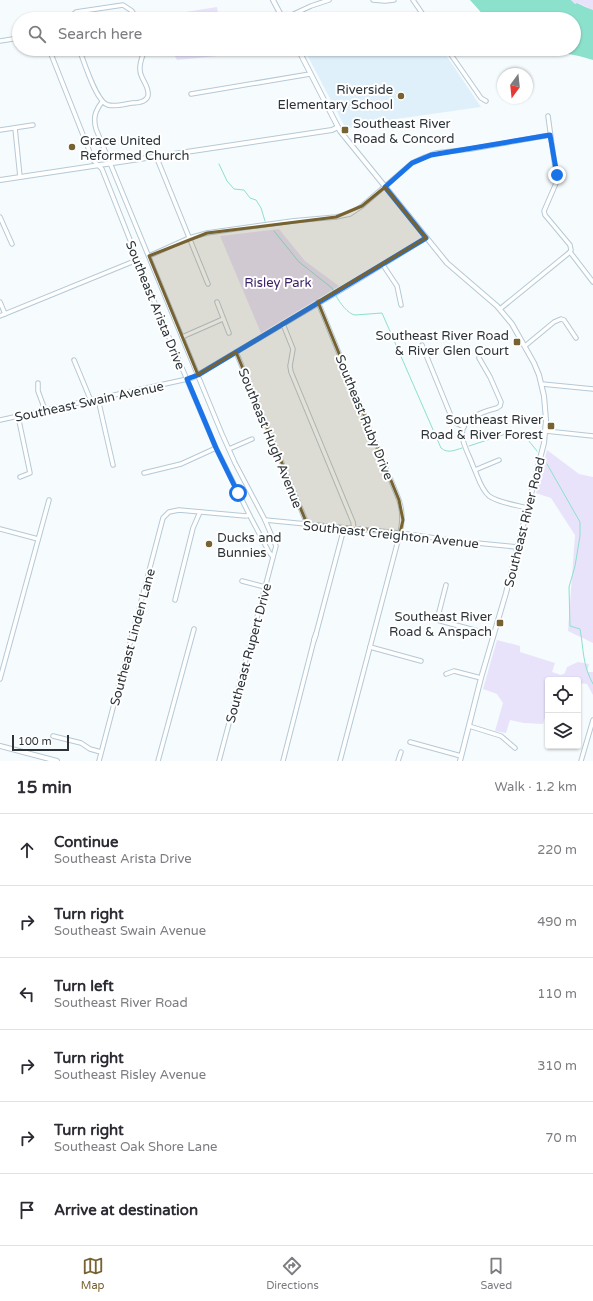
<!DOCTYPE html>
<meta charset="utf-8">
<style>
:root{--surface:#fff;--page:#f7f7f7;--text:#2b2b33;--muted:#7c7c81;--line:#e1e1e2;--accent:#776231}
body{margin:0;font-family:"Varela Round",sans-serif;background:var(--page);color:var(--text)}
.controls{position:absolute;right:12px;bottom:12px;display:grid;overflow:hidden;border-radius:4px;box-shadow:0 1px 3px #0004}
.controls button{width:36px;height:36px;display:grid;place-items:center;padding:0;border:0;border-bottom:1px solid var(--line);background:var(--surface);color:var(--text);font:20px sans-serif}
.compass{position:absolute;left:497px;top:68px;width:36px;height:36px;border-radius:50%;background:var(--surface);box-shadow:0 1px 3px #0004;rotate:195deg}
.scale{position:absolute;left:12px;bottom:10px;width:57px;box-sizing:border-box;padding-left:4px;border:2px solid #2c3439;border-top:0;font-size:11px;line-height:14px;white-space:nowrap;color:#2c3439;-webkit-text-stroke:3px #fff;paint-order:stroke}
.stop{position:absolute;width:12px;height:12px;margin:-9px;border:3px solid #1a73e8;border-radius:50%;background:#fff}
.stop.end{background:#1a73e8;border-color:#fff;box-shadow:0 1px 4px #0008}
.list{margin:0;padding:0;list-style:none}
h2{display:flex;justify-content:space-between;align-items:center;height:52px;margin:0;padding:0 16px;font-size:17px}
h2 small{font-size:13px;font-weight:400;color:var(--muted)}
.list li{display:grid;grid-template-columns:26px 1fr auto;gap:12px;align-items:center;box-sizing:border-box;height:72px;padding:0 16px;border-top:1px solid var(--line)}
.list b{display:block;font-size:15px;white-space:nowrap}
.list p{margin:0;font-size:13px;white-space:nowrap;color:var(--muted)}
.list em{font-size:13px;font-style:normal;color:var(--muted)}
.icon{flex:none;width:22px;height:22px;fill:none;stroke:currentColor;stroke-width:2;stroke-linecap:round;stroke-linejoin:round}
.map{position:relative;flex:none;width:593px;height:761px;overflow:hidden}
.search{position:absolute;background:var(--surface);box-shadow:0 1px 3px #0004;left:12px;right:12px;top:12px;height:44px;display:flex;align-items:center;gap:10px;box-sizing:border-box;padding:0 14px;border-radius:22px;color:var(--muted);font-size:15px}
.sheet{height:484px;background:var(--surface)}
nav{display:flex;justify-content:space-around;align-items:center;box-sizing:border-box;height:56px;border-top:1px solid var(--line);background:var(--surface);font-size:11px;color:var(--muted)}
nav a{display:grid;justify-items:center;gap:2px}
nav .on{color:var(--accent)}
.map>svg:first-child{display:block}
</style>
<div class="map">
<svg width="593" height="761" viewBox="0 0 593 761">
<rect width="100%" height="100%" fill="#f6fbfd"/>
<!-- built -->
<path fill="#dff0fb" d="M304,49H442L481,107L382,121L346,129Z"/>
<!-- green -->
<g fill="#e8e3fb">
<path d="M571,0H593V10L578,3L575,4Z"/>
<path d="M217,7L219,19H156L155,17Z"/>
<path d="M171,49H215L217,56L177,60Z"/>
<path d="M279,229L305,261L339,286L261,333L220,236Z"/>
<path d="M547,450L579,474L593,477V643L568,631L575,535L551,498L536,493Z"/>
<path d="M497,640L520,646V652L555,663L552,672L561,675L565,673L567,667L578,662L589,664L587,672H593V695L587,684L578,683V680H548V708L543,724L524,723L510,720L506,733L495,731L503,703L497,694L483,689Z"/>
</g>
<!-- water -->
<path fill="#8ce1cc" d="M470,0H571L575,4L577,3C583,6 588,8 593,10V60L579,56L542,49H574V19H487Z"/>
<g fill="none" stroke-linecap="round" stroke-linejoin="round">
<!-- stream -->
<g stroke="#8ce1cc" stroke-width="1">
<path d="M219,164L227,181L234,189L244,190L250,198L256,200L261,208L265,221"/>
<path d="M274,231L299,262L332,288L333,290"/>
<path d="M336,296C340,303 348,314 355,315L382,313L441,448C448,454 455,450 462,448"/>
<path d="M469,446L515,431L524,435L537,451"/>
<path d="M547,464L580,522V536L575,566L569,587L570,626L580,629C584,650 582,664 593,684"/>
</g>
<!-- minor casing -->
<g stroke="#b5c9d6" stroke-width="5.5">
<g id="minor">
<path d="M373,0L385,1L394,0"/>
<path d="M413,0L426,19"/>
<path d="M70,19V17L76,12L123,5L132,11L136,19"/>
<path d="M283,19L311,6L329,0"/>
<path d="M0,41L19,38"/>
<path d="M49,49L93,160L102,169L160,316L216,448L251,518L269,552L273,557"/>
<path d="M79,49C84,61 96,102 108,105C115,107 125,104 132,103C138,103 146,102 148,96C150,86 140,79 140,70C139,63 143,55 145,49"/>
<path d="M447,49L481,98L486,101"/>
<path d="M191,94L310,74"/>
<path d="M102,102C95,111 93,118 96,129L222,434L235,463L265,520L276,546L219,761"/>
<path d="M15,128L20,177"/>
<path d="M0,130L33,125"/>
<path d="M156,156L208,284"/>
<path d="M0,217L12,244"/>
<path d="M570,252L593,282"/>
<path d="M149,256L189,238L207,233L292,221L336,217L350,214L362,206L412,163L425,157L436,153L471,149L550,135"/>
<path d="M383,265L397,286L401,305"/>
<path d="M0,302L5,314"/>
<path d="M217,302L229,333"/>
<path d="M318,302L399,500C403,512 403,521 400,533L340,761"/>
<path d="M500,309L570,252L571,250L570,245L545,215L544,211L557,181L548,116"/>
<path d="M0,316L137,260"/>
<path d="M283,324L293,349L290,366L291,372L353,522L354,529"/>
<path d="M182,337L223,319"/>
<path d="M422,345L451,416L456,423L464,427"/>
<path d="M525,346L554,322L561,319L564,320L576,338"/>
<path d="M236,352L307,524"/>
<path d="M479,358L490,377L501,402L500,406L497,408C482,412 457,419 463,440C465,449 470,457 473,466C478,476 480,488 489,496C499,503 516,505 528,508"/>
<path d="M74,360L91,401"/>
<path d="M38,383V391L45,410"/>
<path d="M542,384L593,389"/>
<path d="M98,399L113,465"/>
<path d="M18,416L30,473L20,477"/>
<path d="M0,420L192,378L348,286L426,238"/>
<path d="M546,431L593,436"/>
<path d="M229,449L252,439"/>
<path d="M475,470L499,460"/>
<path d="M144,473L181,464L216,448"/>
<path d="M265,520L400,533L456,541L517,547"/>
<path d="M0,529L38,539"/>
<path d="M242,581L265,587"/>
<path d="M446,585L437,620L493,635"/>
<path d="M175,600L193,528L200,512"/>
<path d="M316,634L344,528"/>
<path d="M370,647L421,661"/>
<path d="M446,674L454,671L481,678"/>
<path d="M0,679L49,500"/>
<path d="M469,726L501,736L515,748"/>
<path d="M53,736L81,743L90,749L101,752"/>
<path d="M410,742L461,756"/>
<path d="M99,761L163,518L169,512L179,510L246,516L249,515"/>
<path d="M158,761L194,629"/>
<path d="M283,761L314,640"/>
<path d="M398,761L401,752"/>
<path d="M581,761L593,720"/>
</g>
</g>
<!-- tertiary casing -->
<g stroke="#b5c9d6" stroke-width="6">
<g id="tertiary">
<path d="M273,0L283,19"/>
<path d="M298,49L340,131L447,263L497,306L512,324L534,363L539,375L544,396L546,420L544,443L506,593L481,678L460,761"/>
<path d="M0,180L332,130L338,127"/>
<path d="M314,640L316,634"/>
<path d="M0,746L57,761"/>
</g>
</g>
<!-- minor -->
<use href="#minor" stroke="#fff" stroke-width="3.5"/>
<!-- tertiary -->
<use href="#tertiary" stroke="#fff" stroke-width="4"/>
</g>
<g fill="none" stroke-linecap="round" stroke-linejoin="round">
<!-- route -->
<path stroke="#1a73e8" stroke-width="5" d="M238,493L216,448L187,379L198,375L426,238L385,187L412,163L431,155L550,135L557,175"/>
</g>
<!-- marked area -->
<path fill="#776231" fill-opacity="0.2" stroke="#776231" stroke-width="3" stroke-linejoin="round" d="M385,187L426,238L318,302L399,500L403,520L400,533L307,524L236,352L198,375L149,256L207,233L336,217L362,206Z"/>
<!-- markers -->
<g fill="#776231" stroke="#fff" stroke-width="1.5">
<circle cx="401" cy="96" r="4"/>
<rect x="341" y="126" width="8" height="8" rx="2"/>
<circle cx="72" cy="147" r="4"/>
<rect x="513" y="338" width="8" height="8" rx="2"/>
<rect x="547" y="422" width="8" height="8" rx="2"/>
<circle cx="209" cy="544" r="4"/>
<rect x="496" y="619" width="8" height="8" rx="2"/>
</g>
<g text-anchor="middle" stroke-width="4" stroke-linejoin="round" paint-order="stroke">
<!-- poi labels -->
<g font-size="13" fill="#2c3439" stroke="#fff" text-anchor="end">
<text x="393" y="94">Riverside<tspan x="393" dy="15">Elementary School</tspan></text>
<text x="353" y="128" text-anchor="start">Southeast River<tspan x="353" dy="15">Road &amp; Concord</tspan></text>
<text x="80" y="145" text-anchor="start">Grace United<tspan x="80" dy="15">Reformed Church</tspan></text>
<text x="509" y="340">Southeast River Road<tspan x="509" dy="15">&amp; River Glen Court</tspan></text>
<text x="543" y="424">Southeast River<tspan x="543" dy="15">Road &amp; River Forest</tspan></text>
<text x="217" y="542" text-anchor="start">Ducks and<tspan x="217" dy="15">Bunnies</tspan></text>
<text x="492" y="621">Southeast River<tspan x="492" dy="15">Road &amp; Anspach</tspan></text>
</g>
<!-- park labels -->
<g font-size="13" fill="#3a1f66" stroke="#fff">
<text x="278" y="287">Risley Park</text>
</g>
<!-- street labels -->
<g font-size="13" fill="#2c3439" stroke="#fff">
<text transform="translate(156 305) rotate(68)" y="5">Southeast Arista Drive</text>
<text transform="translate(89 401) rotate(-12)" y="5">Southeast Swain Avenue</text>
<text transform="translate(365 417) rotate(68)" y="5">Southeast Ruby Drive</text>
<text transform="translate(271 438) rotate(68)" y="5">Southeast Hugh Avenue</text>
<text transform="translate(524 522) rotate(-76)" y="5">Southeast River Road</text>
<text transform="translate(391 534) rotate(6)" y="5">Southeast Creighton Avenue</text>
<text transform="translate(132 637) rotate(-75)" y="5">Southeast Linden Lane</text>
<text transform="translate(248 653) rotate(-75)" y="5">Southeast Rupert Drive</text>
</g>
</g>
</svg>
<div class="controls">
<button><svg class="icon" aria-label="locate" viewBox="0 0 24 24"><circle cx="12" cy="12" r="6"/><path d="M12 2v4M12 18v4M2 12h4M18 12h4"/></svg></button>
<button><svg class="icon" aria-label="layers" viewBox="0 0 24 24"><path d="M12 4l9 5-9 5-9-5zM3 14l9 5 9-5"/></svg></button>
</div>
<svg class="compass" viewBox="-18 -18 36 36"><path d="M0-13l5 13h-10z" fill="#e53935"/><path d="M0 13l5-13h-10z" fill="#7c7c81"/></svg>
<div class="scale">100 m</div>
<div class="stop" style="left:238px;top:493px"></div>
<div class="stop end" style="left:557px;top:175px"></div>
<div class="search"><svg class="icon" aria-label="search" viewBox="0 0 24 24"><circle cx="10" cy="10" r="6"/><path d="M15 15l6 6"/></svg>Search here</div>
</div>
<section class="sheet">
<h2>15 min<small>Walk · 1.2 km</small></h2>
<ul class="list">
<li><svg class="icon" aria-label="ahead" viewBox="0 0 24 24"><path d="M12 20V5M6 11l6-6 6 6"/></svg><div><b>Continue</b><p>Southeast Arista Drive</p></div><em>220 m</em></li>
<li><svg class="icon" aria-label="right" viewBox="0 0 24 24"><path d="M7 20v-9h11M14 6l5 5-5 5"/></svg><div><b>Turn right</b><p>Southeast Swain Avenue</p></div><em>490 m</em></li>
<li><svg class="icon" aria-label="left" viewBox="0 0 24 24"><path d="M17 20v-9H6M10 6l-5 5 5 5"/></svg><div><b>Turn left</b><p>Southeast River Road</p></div><em>110 m</em></li>
<li><svg class="icon" aria-label="right" viewBox="0 0 24 24"><path d="M7 20v-9h11M14 6l5 5-5 5"/></svg><div><b>Turn right</b><p>Southeast Risley Avenue</p></div><em>310 m</em></li>
<li><svg class="icon" aria-label="right" viewBox="0 0 24 24"><path d="M7 20v-9h11M14 6l5 5-5 5"/></svg><div><b>Turn right</b><p>Southeast Oak Shore Lane</p></div><em>70 m</em></li>
<li><svg class="icon" aria-label="arrive" viewBox="0 0 24 24"><path d="M6 21V4h12l-3 4 3 4H6"/></svg><div><b>Arrive at destination</b></div></li>
</ul>
</section>
<nav>
<a class="on"><svg class="icon" aria-label="map" viewBox="0 0 24 24"><path d="M3 6l6-2 6 2 6-2v14l-6 2-6-2-6 2zM9 4v14M15 6v14"/></svg>Map</a>
<a><svg class="icon" aria-label="directions" viewBox="0 0 24 24"><path d="M12 3l9 9-9 9-9-9zM9 14v-3h6M13 9l2 2-2 2"/></svg>Directions</a>
<a><svg class="icon" aria-label="saved" viewBox="0 0 24 24"><path d="M7 4h10v16l-5-4-5 4z"/></svg>Saved</a>
</nav>
